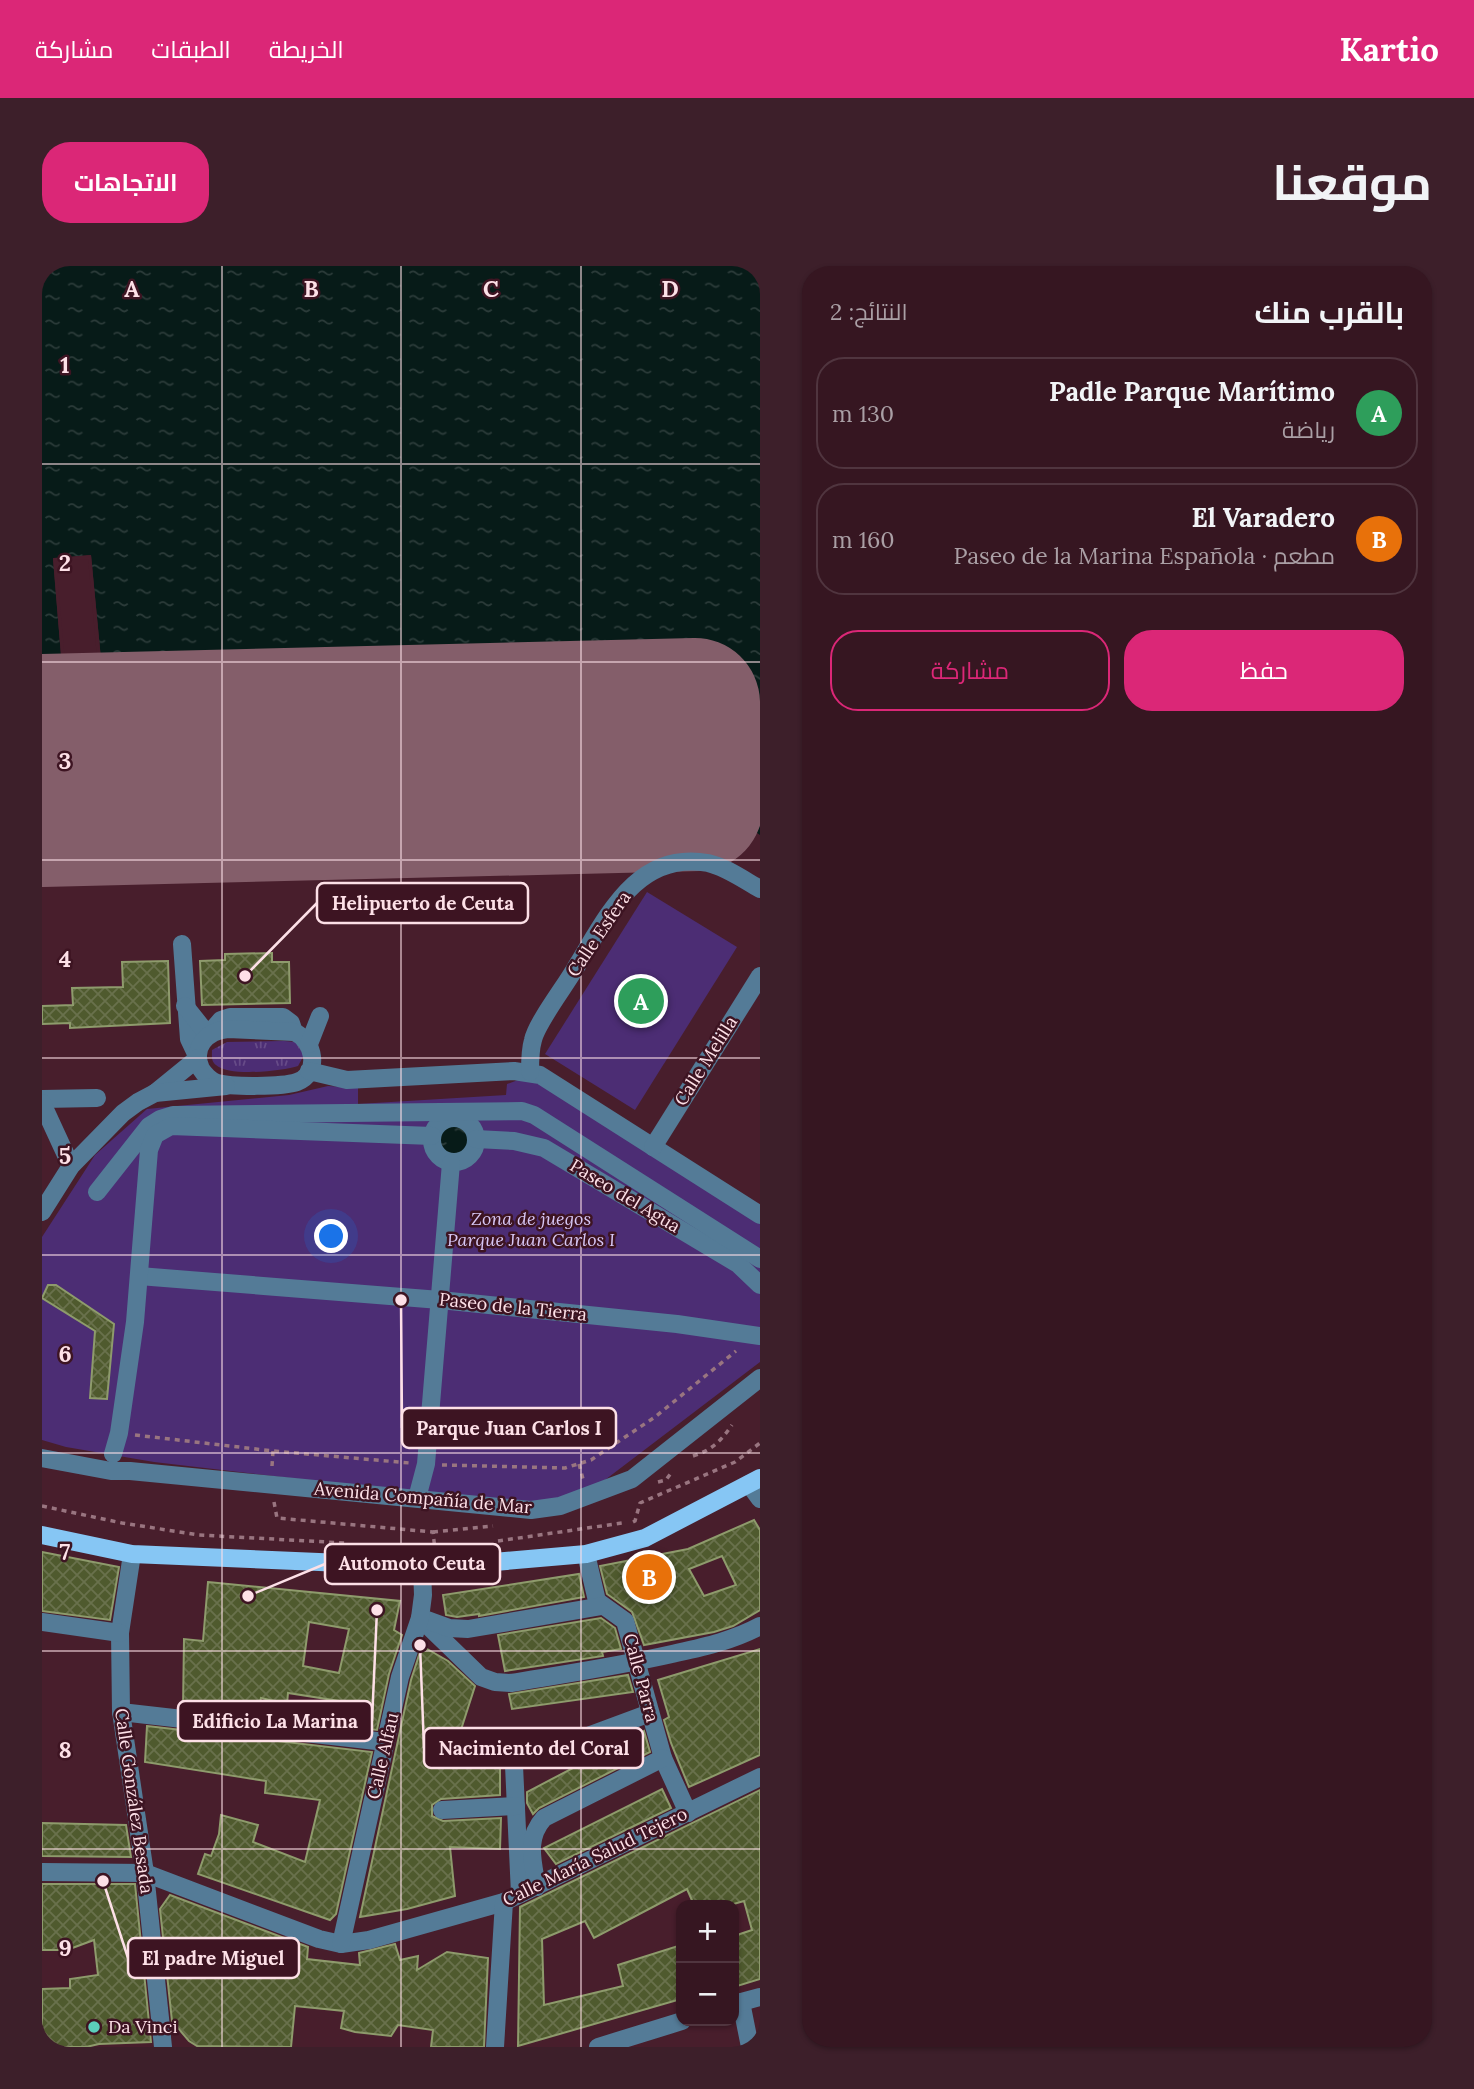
<!DOCTYPE html>
<html lang="ar">
<meta charset="utf-8">
<style>
:root{--surface:#361621;--page:#3d1f2a;--text:#f1f3f6;--muted:#aa9fa5;--line:#50353f;--accent:#db2777}
body{margin:0;font-family:Lora,Cairo,serif;background:var(--page);color:var(--text);direction:rtl}
.controls{position:absolute;right:21px;bottom:21px;display:grid;overflow:hidden;border-radius:14px;box-shadow:0 2px 5px #0004}
.controls button{width:63px;height:63px;display:grid;place-items:center;padding:0;border:0;border-bottom:2px solid var(--line);background:var(--surface);color:var(--text);font:35px sans-serif}
.you{position:absolute;left:290px;top:971px;width:24px;height:24px;margin:-18px;border:5px solid #fff;border-radius:50%;background:#1a73e8;box-shadow:0 0 0 10px #1a73e833}
.badge{display:grid;place-items:center;width:46px;height:46px;border-radius:50%;background:var(--accent);color:#fff;font-size:23px;font-weight:700}
.pin{position:absolute;translate:-50% -50%;border:4px solid #fff;box-shadow:0 2px 7px #0006}
.list{margin:0;padding:0;list-style:none}
h2{display:flex;justify-content:space-between;align-items:center;height:91px;margin:0;padding:0 28px;font-size:30px}
h2 small{font-size:23px;font-weight:400;color:var(--muted)}
.list li{display:grid;grid-template-columns:46px 1fr auto;gap:21px;align-items:center;box-sizing:border-box;height:112px;margin:0 14px 14px;padding:0 14px;border:2px solid var(--line);border-radius:28px}
.list b{display:block;font-size:26px;white-space:nowrap}
.list p{margin:0;font-size:23px;white-space:nowrap;color:var(--muted)}
.list em{font-size:23px;font-style:normal;color:var(--muted)}
.actions{display:flex;gap:14px;padding:21px 28px}
.actions a{flex:1;padding:16px 0;border:2px solid var(--accent);border-radius:28px;text-align:center;font-size:24px;color:var(--accent)}
.actions .main{background:var(--accent);color:#fff}
.map{position:relative;flex:none;width:718px;height:1781px;overflow:hidden;direction:ltr;border-radius:28px}
header{display:flex;align-items:center;gap:42px;box-sizing:border-box;height:98px;padding:0 35px;background:var(--accent);color:#fff}
header strong{font-size:33px}
nav{display:flex;gap:38px;margin-inline-start:auto;font-size:24px}
.intro{display:flex;align-items:center;justify-content:space-between;box-sizing:border-box;height:168px;padding:0 42px}
h1{margin:0;font-size:49px}
.button{padding:18px 32px;border-radius:28px;background:var(--accent);color:#fff;font-size:24px;font-weight:700}
main{display:flex;gap:42px;padding:0 42px}
aside{flex:1;background:var(--surface);border-radius:28px;box-shadow:0 2px 5px #0004}
.map>svg:first-child{display:block}
</style>
<header>
<strong>Kartio</strong>
<nav><a>الخريطة</a><a>الطبقات</a><a>مشاركة</a></nav>
</header>
<div class="intro"><h1>موقعنا</h1><a class="button">الاتجاهات</a></div>
<main>
<aside>
<h2>بالقرب منك<small>النتائج: 2</small></h2>
<ul class="list">
<li><span class="badge" style="background:#2e9e5b">A</span><div><b>Padle Parque Marítimo</b><p>رياضة</p></div><em>130 m</em></li>
<li><span class="badge" style="background:#e8710a">B</span><div><b>El Varadero</b><p>مطعم · Paseo de la Marina Española</p></div><em>160 m</em></li>
</ul>
<div class="actions"><a class="main">حفظ</a><a>مشاركة</a></div>
</aside>
<div class="map">
<svg width="718" height="1781" viewBox="0 0 718 1781">
<defs>
<pattern id="grass-tufts" width="24" height="20" patternUnits="userSpaceOnUse" patternTransform="scale(1.75)"><rect width="24" height="20" fill="#4c2d74"/><path d="M3 7l-1-3M5 7V3M7 7l1-3M15 17l-1-3M17 17v-4M19 17l1-3" fill="none" stroke="#674b88"/></pattern>
<pattern id="water-ripples" width="26" height="14" patternUnits="userSpaceOnUse" patternTransform="scale(1.75)"><rect width="26" height="14" fill="#071b18"/><path d="M2 4q2-2 4 0t4 0M15 11q2-2 4 0t4 0" fill="none" stroke="#2c3c3a"/></pattern>
<pattern id="building-cross-hatch" width="8" height="8" patternUnits="userSpaceOnUse" patternTransform="scale(1.75)"><rect width="8" height="8" fill="#4f5a2e"/><path d="M0 0l8 8M0 8l8-8" fill="none" stroke="#69714c"/></pattern>
</defs>
<rect width="100%" height="100%" fill="#481e2c"/>
<!-- grass -->
<path fill="url(#grass-tufts)" d="M242,775L254,776L262,789L256,800C240,805 187,811 174,799C169,795 170,790 170,784L185,776Z"/>
<!-- green -->
<g fill="#4c2d74">
<path d="M605,626L695,681L593,844L503,788Z"/>
<path d="M476,814L502,818L718,957V1096L534,1236L508,1240L392,1229L112,1196L24,1181L0,1174V971L53,889L105,843L247,829L286,820L316,822V838L464,829L465,818Z"/>
</g>
<!-- water -->
<g fill="url(#water-ripples)">
<path d="M0,0H718V569L675,539L671,427L665,421L63,435L49,289L11,293L23,438H0Z"/>
<circle cx="412" cy="874" r="17"/>
</g>
<!-- pier -->
<path fill="#481e2c" d="M49,289L63,435H59L46,293L14,295L27,438H23L11,292Z"/>
<g fill="none" stroke-linecap="round" stroke-linejoin="round">
<!-- runway -->
<path stroke="#845e6a" stroke-width="130" d="M0,453L653,437L656,540L0,556"/>
</g>
<!-- building -->
<g fill="url(#building-cross-hatch)" stroke="#8e9b6c" stroke-width="2" fill-rule="evenodd">
<path d="M230,687V696H247L248,737L160,739L158,695L183,694V688Z"/>
<path d="M126,695L128,757L28,762V757L0,758V740L31,739L30,722L81,721L80,696Z"/>
<path d="M6,1019H14L72,1058L65,1133L48,1132L53,1065L0,1032Z"/>
<path d="M712,1254L718,1264V1344L691,1360L672,1366L602,1379L590,1346L565,1328L558,1300L646,1283ZM680,1290L694,1319L662,1330L647,1303Z"/>
<path d="M0,1286L77,1301L68,1354L0,1345Z"/>
<path d="M537,1308L542,1331L437,1350V1348L415,1351L404,1349L401,1329Z"/>
<path d="M166,1316L358,1335L352,1364L360,1369L347,1408L335,1464L296,1459L310,1437L246,1427L245,1438L219,1432L215,1450L141,1442L142,1373L161,1375ZM267,1356L307,1363L297,1407L261,1400Z"/>
<path d="M559,1352L573,1362L579,1383L560,1386L561,1390L463,1405L456,1369Z"/>
<path d="M380,1380L406,1395L433,1420L416,1473L458,1474V1529L399,1533L390,1539V1550L401,1555L459,1552L458,1583L408,1581L413,1630L365,1643L318,1651L369,1414Z"/>
<path d="M718,1383V1489L647,1521L629,1477L622,1454L627,1451L616,1414Z"/>
<path d="M586,1409L591,1426L470,1443L467,1428Z"/>
<path d="M105,1460L330,1486L294,1648L288,1654L156,1608L163,1588L169,1590L177,1568L179,1549L216,1559L211,1576L263,1596L278,1534L223,1527L224,1515L103,1496Z"/>
<path d="M602,1465L608,1486L497,1542L491,1548L485,1537V1526Z"/>
<path d="M620,1523L629,1542L514,1598L502,1582Z"/>
<path d="M718,1524V1713L692,1721V1670L710,1664L702,1635L688,1639H652L645,1623L552,1672L543,1655L500,1673L502,1739L581,1720L576,1699L639,1679V1733L476,1780L478,1641Z"/>
<path d="M0,1557L84,1559L89,1591L0,1590Z"/>
<path d="M0,1618H93L109,1776L57,1778L44,1781H0V1723L28,1722V1713L56,1709L52,1674L25,1684H0Z"/>
<path d="M128,1629L266,1681L265,1693L318,1699L317,1687L353,1678L358,1694L376,1690L375,1704L405,1686L446,1692L442,1781H389L391,1764L356,1759L349,1770L313,1766L299,1762L302,1745L253,1740L249,1781L155,1780L147,1775L130,1755L118,1643Z"/>
</g>
<g fill="none" stroke-linecap="round" stroke-linejoin="round">
<!-- path -->
<g stroke="#997580" stroke-width="3.5" stroke-dasharray="5 5" stroke-linecap="butt">
<path d="M93,1169L231,1185L368,1197"/>
<path d="M651,1190C670,1184 679,1175 690,1159"/>
<path d="M537,1198L541,1213"/>
<path d="M400,1199L523,1202L549,1194L613,1151L694,1085"/>
<path d="M230,1200L231,1185"/>
<path d="M616,1216L624,1214L629,1207"/>
<path d="M232,1236L235,1252L391,1266L393,1284"/>
<path d="M0,1240L80,1257L157,1269L303,1277"/>
<path d="M591,1256L593,1255L598,1237L693,1196L718,1177"/>
<path d="M391,1266L451,1260"/>
<path d="M456,1275L580,1257"/>
</g>
<!-- minor -->
<g stroke="#547b97" stroke-width="18">
<path d="M140,678L147,773L155,790"/>
<path d="M143,740L166,769L179,754L188,751H241L249,757L252,766"/>
<path d="M186,763L252,766C272,774 279,807 255,816C241,821 189,821 175,817C169,815 162,808 159,803C149,781 165,765 186,763Z"/>
<path d="M267,778L278,750"/>
<path d="M267,805L305,814L472,805L498,809L718,949"/>
<path d="M488,806C488,795 488,784 491,774C495,756 524,719 534,701C565,651 595,584 666,597C684,601 702,614 718,623"/>
<path d="M113,827L156,792"/>
<path d="M0,833L55,832"/>
<path d="M0,837L29,900"/>
<circle cx="412" cy="874" r="22"/>
<path d="M434,873L472,875L502,882L696,998L718,1019"/>
<path d="M611,881L718,710"/>
<path d="M55,926L107,860L118,853L131,849L480,845L492,849L718,993"/>
<path d="M0,946L29,900L81,847L96,836L113,827L184,820"/>
<path d="M97,1010L398,1034L635,1058L718,1070"/>
<path d="M71,1188L77,1167L93,1056L107,884L113,869L129,860L390,870"/>
<path d="M0,1192L69,1205H88L489,1244L518,1240L590,1213L718,1112"/>
<path d="M707,1218L718,1233"/>
<path d="M375,1232L384,1198L409,897"/>
<path d="M90,1288L78,1367L79,1446L103,1607L121,1781"/>
<path d="M544,1288L555,1335L583,1355L621,1492L646,1547"/>
<path d="M378,1352L439,1411L453,1416L469,1417C523,1408 577,1400 630,1388C661,1381 690,1375 718,1360"/>
<path d="M385,1354L407,1362L426,1363L560,1340"/>
<path d="M0,1356L78,1367"/>
<path d="M79,1446L343,1476"/>
<path d="M471,1478L478,1628"/>
<path d="M484,1493L608,1447"/>
<path d="M400,1544L474,1540"/>
<path d="M0,1606L103,1607L277,1673L299,1678L327,1674L462,1636L718,1511"/>
<path d="M495,1621C491,1596 483,1573 502,1552L621,1492"/>
<path d="M299,1678L358,1411L378,1352L381,1329L380,1302"/>
<path d="M699,1736L708,1781"/>
<path d="M692,1738L718,1731"/>
<path d="M453,1781L462,1636"/>
<path d="M556,1781L640,1755"/>
</g>
<!-- major -->
<path stroke="#86c6f4" stroke-width="18" d="M0,1269L90,1288L395,1301L544,1288L603,1272L718,1212"/>
</g>
<!-- grid -->
<path fill="none" stroke="#fde0e7" stroke-width="2" stroke-opacity="0.55" d="M180,0V1781M359,0V1781M539,0V1781M0,198H718M0,396H718M0,594H718M0,792H718M0,989H718M0,1187H718M0,1385H718M0,1583H718"/>
<!-- markers -->
<circle fill="#5bcebb" stroke="#3d1422" stroke-width="2.5" cx="52" cy="1761" r="7"/>
<g text-anchor="middle" stroke-width="5" stroke-linejoin="round" paint-order="stroke">
<!-- street labels -->
<g font-size="18" fill="#fde0e7" stroke="#3d1422">
<text transform="translate(557 668) rotate(-56)" y="6">Calle Esfera</text>
<text transform="translate(664 795) rotate(-58)" y="6">Calle Melilla</text>
<text transform="translate(583 930) rotate(31)" y="6">Paseo del Agua</text>
<text transform="translate(471 1041) rotate(6)" y="6">Paseo de la Tierra</text>
<text transform="translate(381 1232) rotate(5)" y="6">Avenida Compañía de Mar</text>
<text transform="translate(599 1412) rotate(75)" y="6">Calle Parra</text>
<text transform="translate(341 1490) rotate(-77)" y="6">Calle Alfau</text>
<text transform="translate(92 1535) rotate(82)" y="6">Calle González Besada</text>
<text transform="translate(553 1591) rotate(-26)" y="6">Calle María Salud Tejero</text>
</g>
<!-- park labels -->
<g font-size="18" font-style="italic" fill="#d7c7f6" stroke="#3d1422">
<text x="489" y="959">Zona de juegos<tspan x="489" dy="21">Parque Juan Carlos I</tspan></text>
</g>
<!-- poi labels -->
<g font-size="18" fill="#fde0e7" stroke="#3d1422" text-anchor="start">
<text x="66" y="1767">Da Vinci</text>
</g>
</g>
<g font-size="23" text-anchor="middle" font-weight="bold" fill="#fde0e7" stroke="#3d1422" stroke-width="5" stroke-linejoin="round" paint-order="stroke">
<text x="90" y="31">A</text>
<text x="269" y="31">B</text>
<text x="449" y="31">C</text>
<text x="628" y="31">D</text>
<text x="23" y="107">1</text>
<text x="23" y="305">2</text>
<text x="23" y="503">3</text>
<text x="23" y="701">4</text>
<text x="23" y="898">5</text>
<text x="23" y="1096">6</text>
<text x="23" y="1294">7</text>
<text x="23" y="1492">8</text>
<text x="23" y="1690">9</text>
</g>
<!-- callouts -->
<path fill="none" stroke="#fde0e7" stroke-width="2.5" d="M203 710L275 637M359 1034L360 1162M206 1330L283 1298M335 1344L330 1455M378 1379L382 1482M61 1615L86 1692"/>
<g fill="#fde0e7" stroke="#3d1422" stroke-width="2.5">
<circle cx="203" cy="710" r="7"/>
<circle cx="359" cy="1034" r="7"/>
<circle cx="206" cy="1330" r="7"/>
<circle cx="335" cy="1344" r="7"/>
<circle cx="378" cy="1379" r="7"/>
<circle cx="61" cy="1615" r="7"/>
</g>
<g fill="#3d1422" stroke="#fde0e7" stroke-width="2.5">
<rect x="275" y="617" width="211" height="40" rx="7"/>
<rect x="360" y="1142" width="214" height="40" rx="7"/>
<rect x="283" y="1278" width="175" height="40" rx="7"/>
<rect x="136" y="1435" width="194" height="40" rx="7"/>
<rect x="382" y="1462" width="219" height="40" rx="7"/>
<rect x="86" y="1672" width="171" height="40" rx="7"/>
</g>
<g font-size="19" text-anchor="middle" font-weight="bold" fill="#fde0e7">
<text x="381" y="644">Helipuerto de Ceuta</text>
<text x="467" y="1169">Parque Juan Carlos I</text>
<text x="370" y="1304">Automoto Ceuta</text>
<text x="233" y="1462">Edificio La Marina</text>
<text x="492" y="1489">Nacimiento del Coral</text>
<text x="171" y="1699">El padre Miguel</text>
</g>
</svg>
<div class="controls">
<button>+</button>
<button>−</button>
</div>
<div class="you"></div>
<div class="pin badge" style="left:599px;top:735px;background:#2e9e5b">A</div>
<div class="pin badge" style="left:607px;top:1311px;background:#e8710a">B</div>
</div>
</main>
